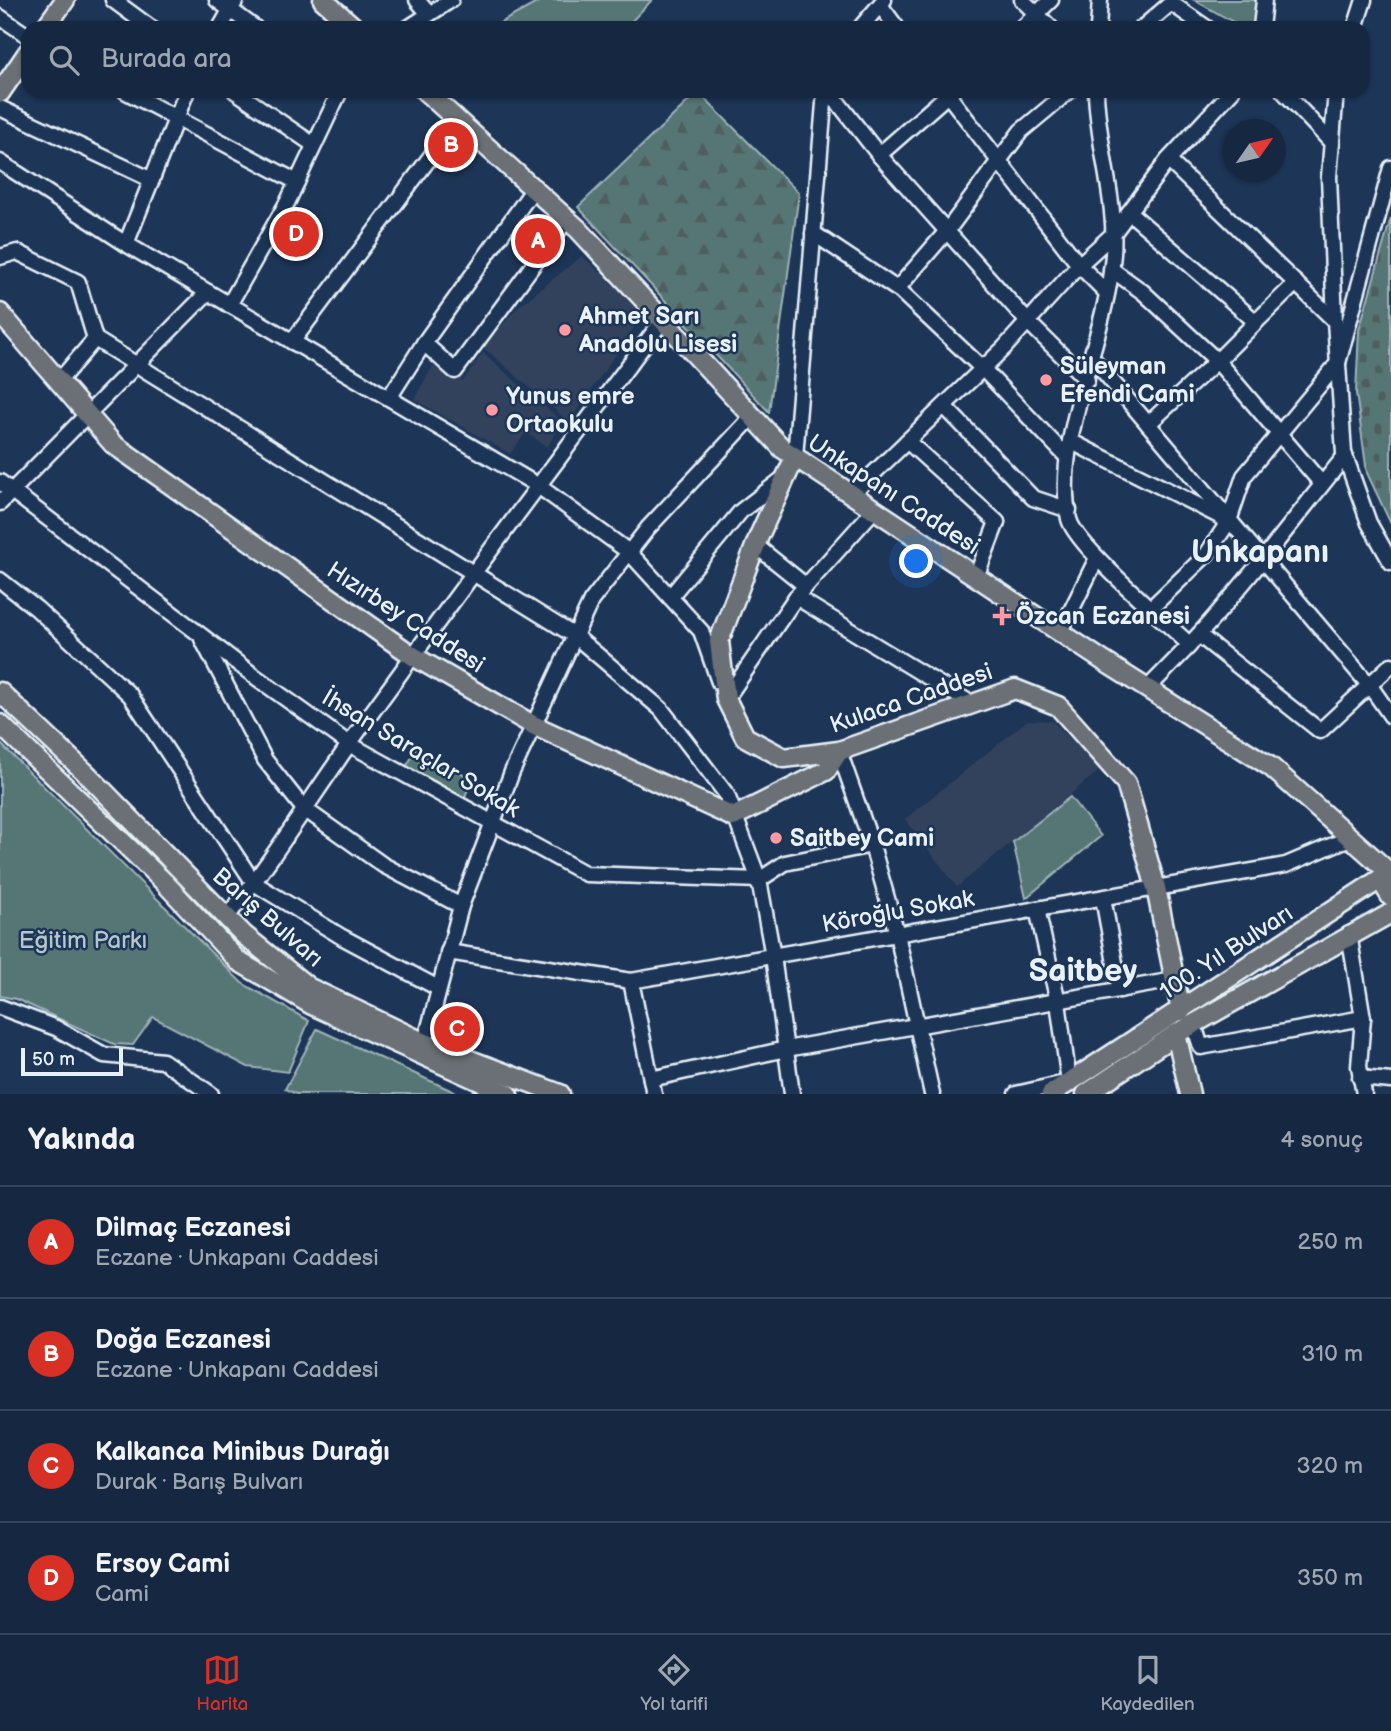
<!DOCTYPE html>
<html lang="tr">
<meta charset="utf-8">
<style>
:root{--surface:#162841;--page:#23344c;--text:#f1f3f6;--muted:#9ea6b1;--line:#35445a;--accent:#d93025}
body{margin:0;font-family:"Balsamiq Sans",sans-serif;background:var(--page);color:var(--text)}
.compass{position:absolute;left:1223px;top:119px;width:63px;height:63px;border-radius:50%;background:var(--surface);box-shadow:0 2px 5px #0004;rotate:56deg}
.scale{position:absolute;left:21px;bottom:18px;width:102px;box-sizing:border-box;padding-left:7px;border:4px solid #e8f1f8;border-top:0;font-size:19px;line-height:24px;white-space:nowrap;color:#e8f1f8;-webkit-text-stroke:5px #1d3557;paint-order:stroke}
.you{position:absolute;left:917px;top:562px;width:24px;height:24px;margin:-18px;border:5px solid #fff;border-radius:50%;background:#1a73e8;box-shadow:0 0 0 10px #1a73e833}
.badge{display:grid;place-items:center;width:46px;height:46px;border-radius:50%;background:var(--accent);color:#fff;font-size:23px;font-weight:700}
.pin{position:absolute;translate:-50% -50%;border:4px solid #fff;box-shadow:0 2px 7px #0006}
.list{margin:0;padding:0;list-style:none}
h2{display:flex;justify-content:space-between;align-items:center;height:91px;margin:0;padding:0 28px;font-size:30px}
h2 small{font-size:23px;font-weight:400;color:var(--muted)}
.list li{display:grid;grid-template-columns:46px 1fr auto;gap:21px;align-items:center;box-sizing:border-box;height:112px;padding:0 28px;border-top:2px solid var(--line)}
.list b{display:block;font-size:26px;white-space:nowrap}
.list p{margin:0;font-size:23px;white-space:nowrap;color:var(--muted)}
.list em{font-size:23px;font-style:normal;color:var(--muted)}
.icon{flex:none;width:38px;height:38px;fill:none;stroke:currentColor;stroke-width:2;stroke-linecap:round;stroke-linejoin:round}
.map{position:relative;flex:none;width:1391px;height:1094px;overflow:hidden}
.search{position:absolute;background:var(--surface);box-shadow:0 2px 5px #0004;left:21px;right:21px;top:21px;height:77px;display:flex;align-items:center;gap:18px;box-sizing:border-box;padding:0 24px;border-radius:21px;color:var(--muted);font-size:26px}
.sheet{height:539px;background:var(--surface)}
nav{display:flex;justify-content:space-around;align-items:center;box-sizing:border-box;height:98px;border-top:2px solid var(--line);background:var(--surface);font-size:19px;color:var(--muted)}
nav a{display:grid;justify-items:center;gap:4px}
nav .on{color:var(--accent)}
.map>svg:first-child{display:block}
</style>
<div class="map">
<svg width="1391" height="1094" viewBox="0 0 1391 1094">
<defs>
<pattern id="forest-firs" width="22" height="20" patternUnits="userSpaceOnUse" patternTransform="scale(1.75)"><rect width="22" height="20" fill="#567574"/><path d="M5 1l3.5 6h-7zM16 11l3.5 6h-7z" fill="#4e5e5f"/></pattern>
<pattern id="cemetery-stones" width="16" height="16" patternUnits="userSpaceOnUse" patternTransform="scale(1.75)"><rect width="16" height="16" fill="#567574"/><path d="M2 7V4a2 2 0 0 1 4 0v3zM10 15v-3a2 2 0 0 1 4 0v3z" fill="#4e5e5f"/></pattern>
</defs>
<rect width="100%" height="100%" fill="#1d3557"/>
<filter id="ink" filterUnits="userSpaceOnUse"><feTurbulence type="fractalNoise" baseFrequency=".0143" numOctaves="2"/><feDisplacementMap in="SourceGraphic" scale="14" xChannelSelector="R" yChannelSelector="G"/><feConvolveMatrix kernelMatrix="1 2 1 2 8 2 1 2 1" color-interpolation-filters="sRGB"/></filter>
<g filter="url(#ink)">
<!-- built -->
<g fill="#31435d">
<path d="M582,256L644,313L569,422L483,347L518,307Z"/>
<path d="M483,353L563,422L547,447L526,432L510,454L414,399L433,366L463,381Z"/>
<path d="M1028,720L1052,721L1101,769L957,887L905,819Z"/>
</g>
<!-- green -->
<g fill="#567574" stroke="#9fb3b6" stroke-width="2">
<path d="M542,0H652L625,28H505L500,23Z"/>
<path d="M1194,0H1257L1253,28H1238L1235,23Z"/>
<path d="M0,743L242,983L309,1021L288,1072L248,1067L153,1017L133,1045L114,1044L16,999L0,996Z"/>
<path d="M417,748L472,779L464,799L406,767Z"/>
<path d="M1070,797L1101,836L1026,898L1013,842Z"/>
<path d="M317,1029L459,1094H296L285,1089Z"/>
</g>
<!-- forest -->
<path fill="url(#forest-firs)" stroke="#9fb3b6" stroke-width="2" d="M698,92L799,193L769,412L578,207Z"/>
<!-- cemetery -->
<path fill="url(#cemetery-stones)" stroke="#9fb3b6" stroke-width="2" d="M1391,218V524L1367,473L1356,393L1359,330Z"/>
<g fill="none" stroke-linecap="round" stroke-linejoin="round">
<!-- minor casing -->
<g stroke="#e8f1f8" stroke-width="19">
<g id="minor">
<path d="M113,0L151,28"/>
<path d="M217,0L255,28"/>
<path d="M417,0L429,14"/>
<path d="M1022,0L1051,28"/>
<path d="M880,5L897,28"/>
<path d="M0,17L28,36"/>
<path d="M220,28L236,0"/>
<path d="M408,28L451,0"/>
<path d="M860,28L884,0"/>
<path d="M1022,28L1051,0"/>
<path d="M1098,28L1100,0"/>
<path d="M1142,28L1171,3L1207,28"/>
<path d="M1261,28L1264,0"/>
<path d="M1355,28L1364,0"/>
<path d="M125,91L297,182"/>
<path d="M235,91L314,145"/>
<path d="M829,91L879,155L952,91"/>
<path d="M1096,91C1097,145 1117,200 1113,254C1107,338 1052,439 1069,519C1075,545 1167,623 1190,645L1147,689"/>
<path d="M1283,91L1332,143"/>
<path d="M1336,91L1329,177L1335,321L1344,453L1369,523L1391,562"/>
<path d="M0,108L152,180"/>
<path d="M879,155L1028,322L1087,380"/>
<path d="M1168,160L1335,321"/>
<path d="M0,162L126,244L187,91"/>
<path d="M1129,212L1256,322L1296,283"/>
<path d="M813,233L897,289L947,231L1021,131L1069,91"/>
<path d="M126,244L537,485L629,552L701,631L719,682"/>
<path d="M0,257L17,252L78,282L95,339L58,382"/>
<path d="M1111,269L1143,292L1217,361L1256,322"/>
<path d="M897,288L983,369L1066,456"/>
<path d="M1107,293L1079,265L1112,235L1168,160L1232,91"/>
<path d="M229,305L288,201L340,91"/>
<path d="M95,339L575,636L661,709L727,795L759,880L773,956L792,1094"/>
<path d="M292,342L458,120"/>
<path d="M424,343L455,371L567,219"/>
<path d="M1093,359L1370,686L1391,716"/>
<path d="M389,398L424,343L535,187"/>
<path d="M944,406L1033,498L1069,510"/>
<path d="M1148,424L1217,361L1322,484"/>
<path d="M907,441L997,522L976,577"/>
<path d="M1070,441L1229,521L1207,554L1151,608"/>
<path d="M795,457L825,91"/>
<path d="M0,482L257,678L349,744L586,874L759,880"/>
<path d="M851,495L1004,348L1079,265L945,91"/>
<path d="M0,503L208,292"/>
<path d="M874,510L796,597L972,704"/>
<path d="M1229,521L1244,476L1338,363L1391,168"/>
<path d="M755,545L806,586"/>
<path d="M0,580L37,609L130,695L254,883L342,937L438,988"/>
<path d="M670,597L741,511L785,477"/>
<path d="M1060,633L1097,558"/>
<path d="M1199,635L1320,731L1391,665"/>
<path d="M202,639L265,760L303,808L383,865L461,906"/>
<path d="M1193,641C1247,582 1295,518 1345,456"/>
<path d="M726,699L796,597"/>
<path d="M839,751L872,845L897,934L932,1094"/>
<path d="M759,880L785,863L872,845"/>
<path d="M1103,898L1120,990"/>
<path d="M226,918C277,855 319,785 367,719C464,585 563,452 663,320"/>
<path d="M1349,934L1363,1018L1359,1066L1364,1094"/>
<path d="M448,952L631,981L1286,865L1352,837"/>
<path d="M631,981L654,1094"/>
<path d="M0,1007L56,1028L104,1055L163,1061L211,1094"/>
<path d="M1194,1025L1201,1047L1363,1018"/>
<path d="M425,1043L461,906L512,772L591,601L648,528L752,417"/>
<path d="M1360,1078L1391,1081"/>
<path d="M651,1079L786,1049L1174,980"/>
<path d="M1016,1094L1069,1082L1058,1002L1037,909"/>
</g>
</g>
<!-- major casing -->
<g stroke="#e8f1f8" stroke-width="23">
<g id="major">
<path d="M323,0L355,28"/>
<path d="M45,28L65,0"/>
<path d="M425,91L578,229L783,449L1105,662L1271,767L1390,873"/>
<path d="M0,93L28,52"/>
<path d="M0,313L113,444L413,656L533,725L733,817L826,771L839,751"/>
<path d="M795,457L759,536L719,641L726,699L745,737L784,758L839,751L1015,689L1058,706L1126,783L1156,888L1181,1011"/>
<path d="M0,692L86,773L244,935L308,987L425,1043L560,1094"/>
<path d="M0,724L164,882L238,961L312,1005L508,1094"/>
<path d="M1380,879L1391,897"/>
<path d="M1176,1034L1190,1094"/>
<path d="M1051,1094L1391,872"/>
<path d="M1086,1094L1176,1034L1391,913"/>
</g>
</g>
<!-- minor -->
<use href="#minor" stroke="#1d3557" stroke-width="14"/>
<!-- major -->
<use href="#major" stroke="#6a7074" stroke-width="18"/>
</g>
</g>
<!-- markers -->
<g fill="#ff9aa2" stroke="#1d3557" stroke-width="2.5">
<circle cx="565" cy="330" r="7"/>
<circle cx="1046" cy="380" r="7"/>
<circle cx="492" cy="410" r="7"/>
<path d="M998.5 605.5h7v7h7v7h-7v7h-7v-7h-7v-7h7z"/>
<circle cx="776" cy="838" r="7"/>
</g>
<g text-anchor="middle" stroke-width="5" stroke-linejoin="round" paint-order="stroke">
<!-- poi labels -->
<g font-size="24" font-weight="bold" fill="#e8f1f8" stroke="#1d3557" text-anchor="start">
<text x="579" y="324">Ahmet Sarı<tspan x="579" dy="28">Anadolu Lisesi</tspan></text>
<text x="1060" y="374">Süleyman<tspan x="1060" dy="28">Efendi Cami</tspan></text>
<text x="506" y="404">Yunus emre<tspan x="506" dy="28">Ortaokulu</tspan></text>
<text x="1016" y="624">Özcan Eczanesi</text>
<text x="790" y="846">Saitbey Cami</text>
</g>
<!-- street labels -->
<g font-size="24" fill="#e8f1f8" stroke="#1d3557">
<text transform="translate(894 494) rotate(33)" y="8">Unkapanı Caddesi</text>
<text transform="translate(406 617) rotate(33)" y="8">Hızırbey Caddesi</text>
<text transform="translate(911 698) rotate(-19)" y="8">Kulaca Caddesi</text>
<text transform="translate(421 753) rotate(31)" y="8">İhsan Saraçlar Sokak</text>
<text transform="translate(898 911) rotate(-10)" y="8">Köroğlu Sokak</text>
<text transform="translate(268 917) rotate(41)" y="8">Barış Bulvarı</text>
<text transform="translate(1226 952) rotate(-33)" y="8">100. Yıl Bulvarı</text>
</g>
<!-- park labels -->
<g font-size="24" fill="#b5c6ca" stroke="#1d3557">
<text x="83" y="948">Eğitim Parkı</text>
</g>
<!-- district labels -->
<g font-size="32" font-weight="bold" fill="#e8f1f8" stroke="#1d3557">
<text x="1260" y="562">Unkapanı</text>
<text x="1083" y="981">Saitbey</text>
</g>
</g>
</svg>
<svg class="compass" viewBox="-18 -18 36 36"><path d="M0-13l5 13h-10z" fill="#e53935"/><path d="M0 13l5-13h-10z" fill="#9ea6b1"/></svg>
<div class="scale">50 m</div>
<div class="you"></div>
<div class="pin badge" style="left:538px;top:241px">A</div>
<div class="pin badge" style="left:451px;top:145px">B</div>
<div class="pin badge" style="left:457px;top:1029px">C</div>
<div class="pin badge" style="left:296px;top:234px">D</div>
<div class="search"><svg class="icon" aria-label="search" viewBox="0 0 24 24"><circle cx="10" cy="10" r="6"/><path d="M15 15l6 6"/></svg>Burada ara</div>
</div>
<section class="sheet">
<h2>Yakında<small>4 sonuç</small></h2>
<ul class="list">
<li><span class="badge">A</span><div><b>Dilmaç Eczanesi</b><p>Eczane · Unkapanı Caddesi</p></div><em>250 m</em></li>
<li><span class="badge">B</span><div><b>Doğa Eczanesi</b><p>Eczane · Unkapanı Caddesi</p></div><em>310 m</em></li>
<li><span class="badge">C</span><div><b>Kalkanca Minibus Durağı</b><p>Durak · Barış Bulvarı</p></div><em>320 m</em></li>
<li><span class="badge">D</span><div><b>Ersoy Cami</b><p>Cami</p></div><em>350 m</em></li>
</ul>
</section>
<nav>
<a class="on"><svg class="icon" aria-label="map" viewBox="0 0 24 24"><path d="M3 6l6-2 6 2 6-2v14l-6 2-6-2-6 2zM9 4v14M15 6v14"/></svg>Harita</a>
<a><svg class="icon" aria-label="directions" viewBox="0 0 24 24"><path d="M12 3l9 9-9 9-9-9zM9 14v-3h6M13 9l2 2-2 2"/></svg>Yol tarifi</a>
<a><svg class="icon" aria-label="saved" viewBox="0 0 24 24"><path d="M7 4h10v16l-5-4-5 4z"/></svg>Kaydedilen</a>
</nav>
